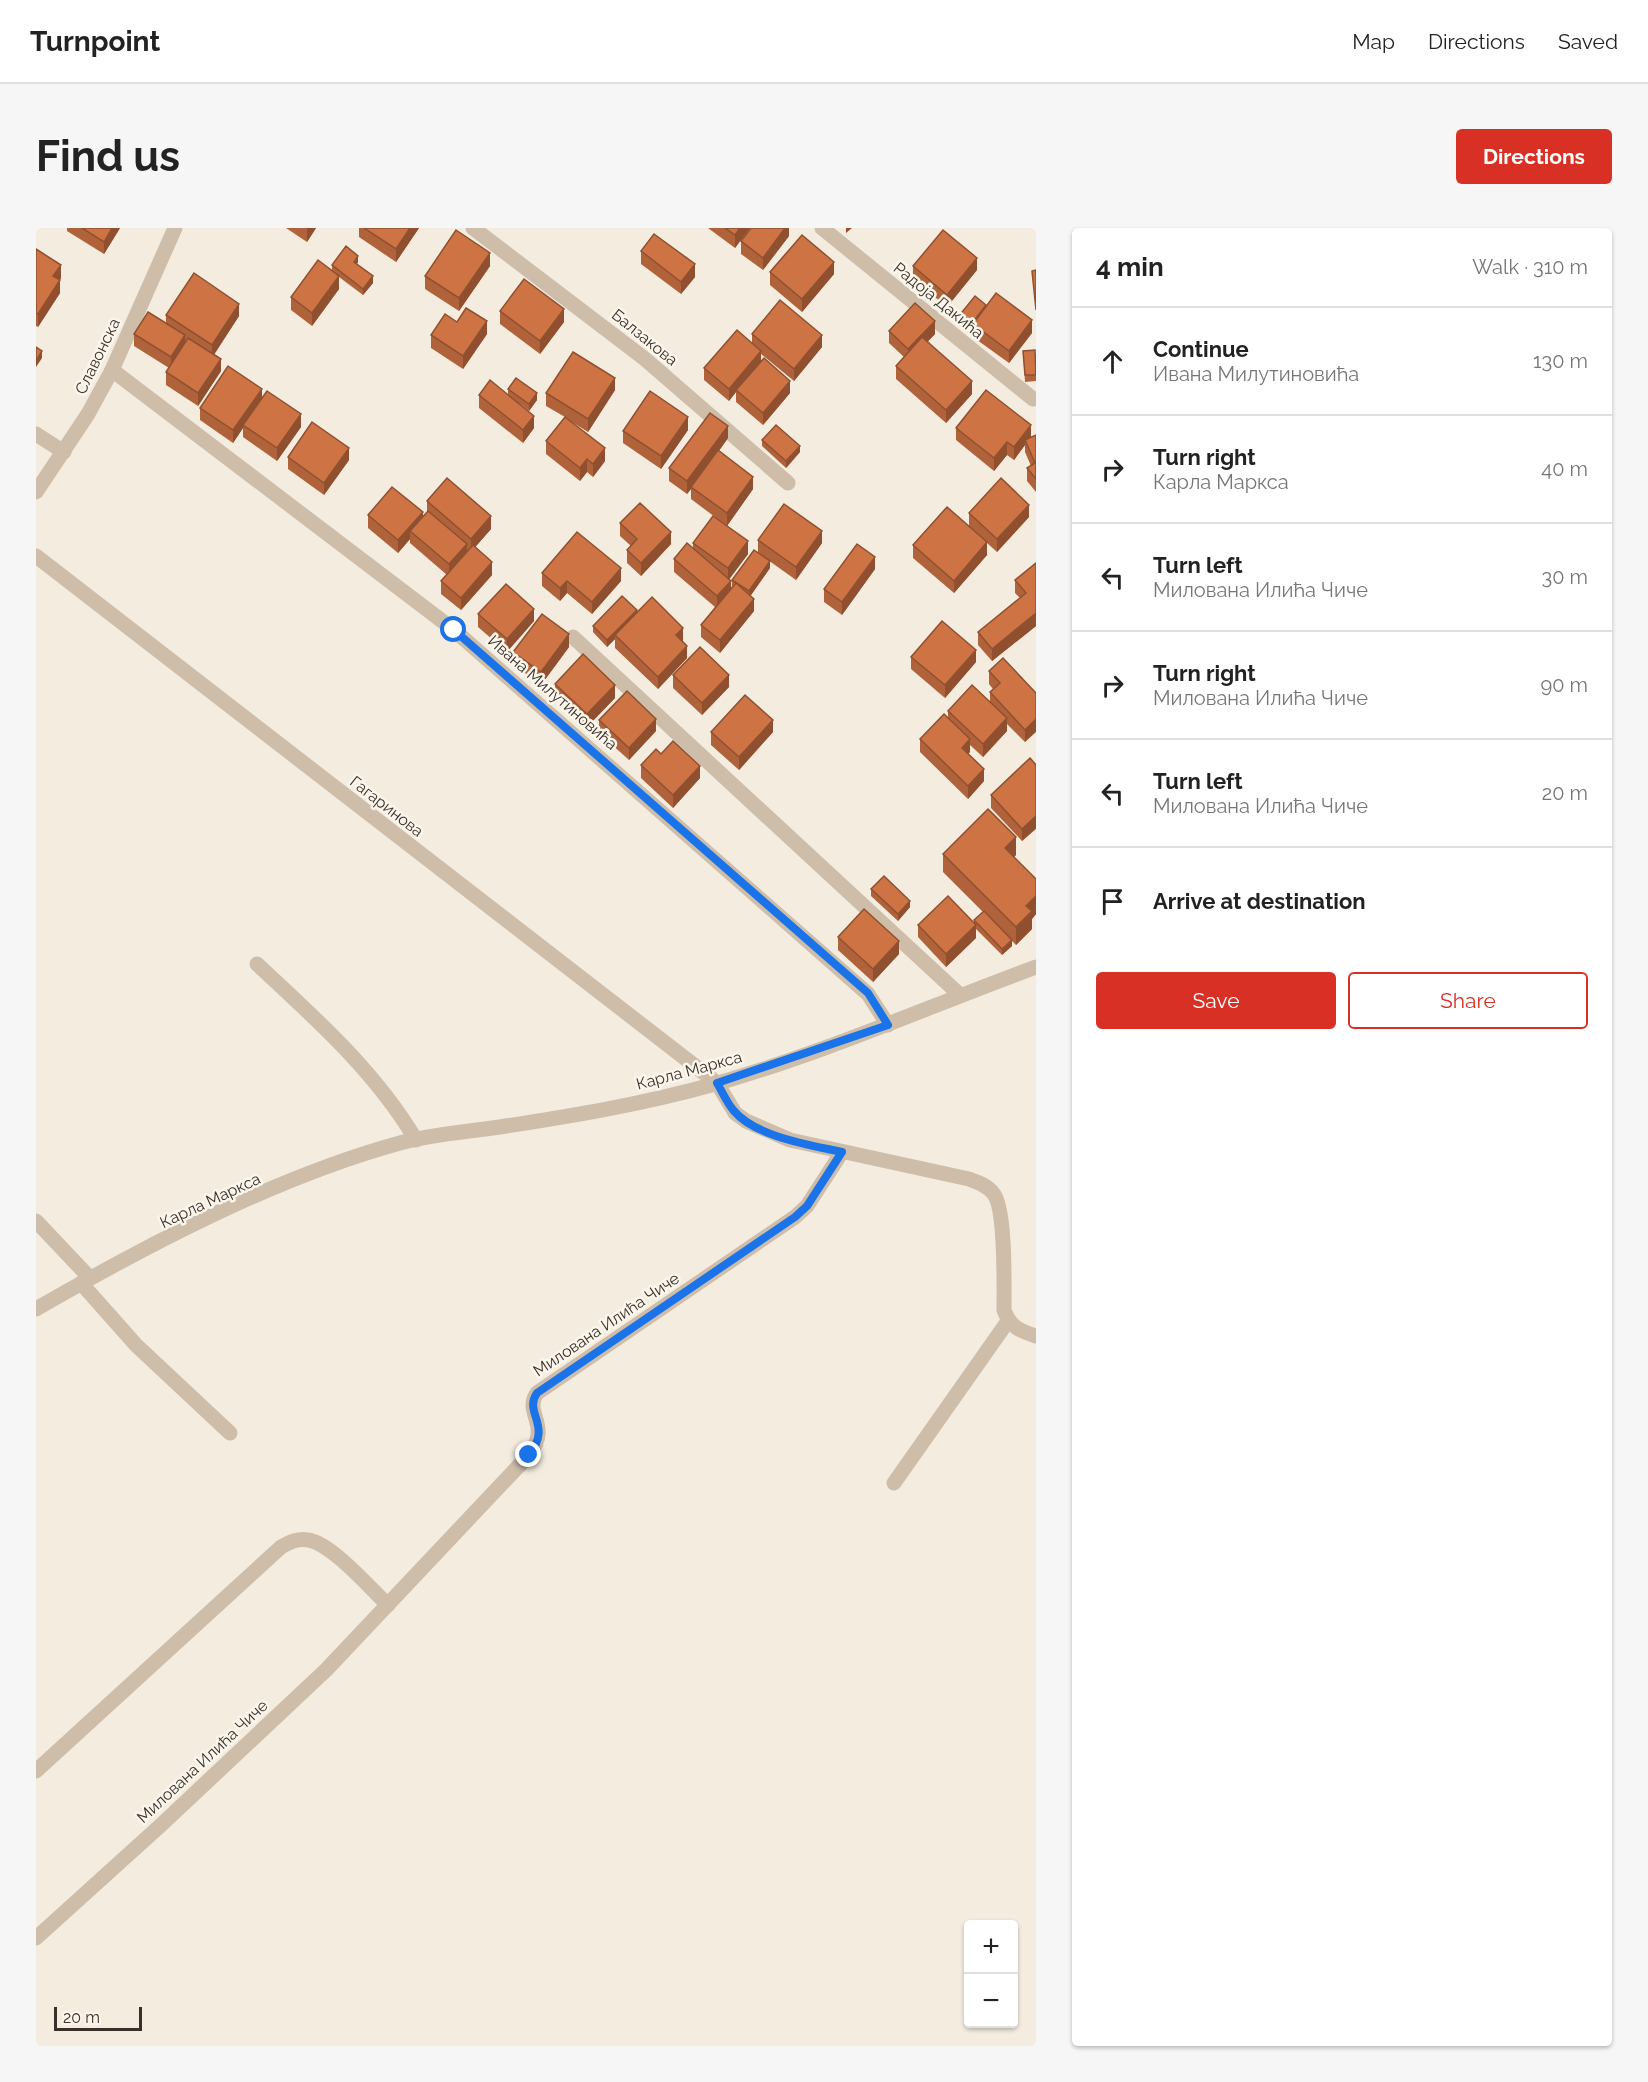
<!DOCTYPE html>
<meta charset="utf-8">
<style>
:root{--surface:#fff;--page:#f6f6f6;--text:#222;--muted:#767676;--line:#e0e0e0;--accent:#d93025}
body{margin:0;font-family:Raleway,sans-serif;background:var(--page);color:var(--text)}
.controls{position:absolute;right:18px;bottom:18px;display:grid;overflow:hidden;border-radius:6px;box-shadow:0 2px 4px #0004}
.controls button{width:54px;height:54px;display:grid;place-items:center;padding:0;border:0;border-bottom:2px solid var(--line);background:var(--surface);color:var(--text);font:30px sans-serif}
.scale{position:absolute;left:18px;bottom:15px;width:88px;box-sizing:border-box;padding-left:6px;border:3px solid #3a3029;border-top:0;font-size:16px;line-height:21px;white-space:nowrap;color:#3a3029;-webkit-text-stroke:4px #fbf6ec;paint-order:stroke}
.stop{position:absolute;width:18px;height:18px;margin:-14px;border:4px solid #1a73e8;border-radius:50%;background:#fff}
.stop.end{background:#1a73e8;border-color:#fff;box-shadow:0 2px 6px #0008}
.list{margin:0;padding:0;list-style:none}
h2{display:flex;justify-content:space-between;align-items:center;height:78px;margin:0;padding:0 24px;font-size:26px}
h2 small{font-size:20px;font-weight:400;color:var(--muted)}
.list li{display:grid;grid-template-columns:39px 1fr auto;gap:18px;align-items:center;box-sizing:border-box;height:108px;padding:0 24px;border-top:2px solid var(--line)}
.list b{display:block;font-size:22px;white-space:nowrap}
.list p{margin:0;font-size:20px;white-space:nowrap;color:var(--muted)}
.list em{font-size:20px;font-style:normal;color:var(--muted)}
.actions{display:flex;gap:12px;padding:18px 24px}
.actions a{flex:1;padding:14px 0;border:2px solid var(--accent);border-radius:6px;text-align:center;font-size:21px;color:var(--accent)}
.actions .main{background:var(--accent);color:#fff}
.icon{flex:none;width:33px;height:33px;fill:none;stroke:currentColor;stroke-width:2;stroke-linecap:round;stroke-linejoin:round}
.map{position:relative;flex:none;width:1000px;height:1818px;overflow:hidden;border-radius:6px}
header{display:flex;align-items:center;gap:36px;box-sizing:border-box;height:84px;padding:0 30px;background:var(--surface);border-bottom:2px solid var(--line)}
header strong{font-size:28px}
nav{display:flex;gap:33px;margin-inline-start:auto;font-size:21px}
.intro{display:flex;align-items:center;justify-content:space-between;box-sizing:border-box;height:144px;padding:0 36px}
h1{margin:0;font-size:42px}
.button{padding:15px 27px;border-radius:6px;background:var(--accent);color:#fff;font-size:21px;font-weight:700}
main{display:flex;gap:36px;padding:0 36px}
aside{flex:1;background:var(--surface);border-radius:6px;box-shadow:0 2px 4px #0004}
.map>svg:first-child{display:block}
</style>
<header>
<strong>Turnpoint</strong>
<nav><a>Map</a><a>Directions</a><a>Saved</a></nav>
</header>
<div class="intro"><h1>Find us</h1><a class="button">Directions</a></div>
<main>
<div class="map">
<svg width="1000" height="1818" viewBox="0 0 1000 1818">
<rect width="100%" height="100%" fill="#f4ecdf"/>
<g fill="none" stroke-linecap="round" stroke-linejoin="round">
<!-- minor -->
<g stroke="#cebda9" stroke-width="15">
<path d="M437,0L609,131L752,255"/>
<path d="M786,0L997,171"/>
<path d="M76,142L418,402L832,766L852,797"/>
<path d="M0,206L28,224"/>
<path d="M0,264L52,186L76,142L139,0"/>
<path d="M0,328L681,855L699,885L710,893L754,912L933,951C941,954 951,957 957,965C970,979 968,1060 968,1082C974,1099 984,1103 1000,1108"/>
<path d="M537,409L924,767"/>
<path d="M221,736C279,790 339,843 380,912"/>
<path d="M0,993L54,1050"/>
<path d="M45,1055L100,1117L194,1205"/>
<path d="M0,1081C111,1017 240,949 364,915C396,906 431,904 464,899C536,888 608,876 679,856C788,825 894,778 1000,739"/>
<path d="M858,1255L972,1093"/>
<path d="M0,1543L245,1319C254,1314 262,1310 272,1312C295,1315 334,1360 352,1377"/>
<path d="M0,1710L125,1597L290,1442L493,1227C516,1197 487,1185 501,1165L759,989L771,978L806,924"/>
</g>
</g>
<!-- wall -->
<g fill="#b0633a">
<path d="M31,0H84L68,26L31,3Z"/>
<path d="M250,0H280L271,14Z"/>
<path d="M323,0H383L360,34L323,9Z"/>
<path d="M672,0H714L699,20Z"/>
<path d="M753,0V8L727,42L705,26V13Z"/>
<path d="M0,21L25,50L23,52L24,65L2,99L0,98Z"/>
<path d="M605,23L659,49L645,66L605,36Z"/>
<path d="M322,34L321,36L337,55L327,67L303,49V61L276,98L255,82V69L296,43V37Z"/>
<path d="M454,38L423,83L389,61V48Z"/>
<path d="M877,38L941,42L911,79L877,51Z"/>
<path d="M734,44L798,46L766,84L734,57Z"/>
<path d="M950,78L996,105L973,135L937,109V100L934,104L922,96V89Z"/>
<path d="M464,83L528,94L504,126L464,96Z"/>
<path d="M130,87L203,88L178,126L185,143L162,178L130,157V144L133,140L98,118V106L130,96Z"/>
<path d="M421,94L451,106L427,141L395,120V107Z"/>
<path d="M853,103L899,106L892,113L936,166L910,195L860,151V138L868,129L853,115Z"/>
<path d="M716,106L786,119L758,153L725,126V133L754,165L727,197L700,174V164L693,173L668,152V140L716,115Z"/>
<path d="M987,123L1000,131V153L989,154Z"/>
<path d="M472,161L501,172L493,183L483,175L498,200L487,215L443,180V167H472Z"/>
<path d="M579,162L552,204L536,194L569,233L557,249L551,244L544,253L510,226V213L529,189L510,178V165Z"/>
<path d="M226,170L265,199L241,233L207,209V200L197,215L164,192V180Z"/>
<path d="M920,200L995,209L1000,207V264L991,253V240L995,238L989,224V217L978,232L971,227L958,243L920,212Z"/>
<path d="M652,202L625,241L587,215V203Z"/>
<path d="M692,210L683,223L717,261L691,298L655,271V261L651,266L633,253V240Z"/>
<path d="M726,212L764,224L750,240L726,218Z"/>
<path d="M252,229L313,232L288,267L252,241Z"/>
<path d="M391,273L455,301L439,319L456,347L425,382L405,366V353L411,347L374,315V311L362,325L332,300V287L387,289L391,284Z"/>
<path d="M933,285L993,289L961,324L951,315V327L918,365L877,330V317L933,298Z"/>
<path d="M584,295L635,316L605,348L591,335V322L595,318L584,308Z"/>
<path d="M722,312L786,315L760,352L722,325Z"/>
<path d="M657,315L712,326L693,351L695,360L696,358V352L734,340L715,367L718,383L684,425L665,409V397L679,379L638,344V331L657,320Z"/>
<path d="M1000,335V398L956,433L942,417V404L984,370L979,365V352Z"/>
<path d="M839,341L806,387L788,374V361Z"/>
<path d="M506,345L585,353L556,386L531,365L524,373L506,358Z"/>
<path d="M601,384L647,413L651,430L622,461L579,420V411L571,419L557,404V398Z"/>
<path d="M442,386L498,393L471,424L442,399Z"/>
<path d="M533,419L505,457L477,436V424Z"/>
<path d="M875,429L940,434L909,470L875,441Z"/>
<path d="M953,443L1000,465L989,514L971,496V503L947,529L934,517V524L932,526L948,553L932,571L884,524V511L912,490V483L954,474V464L957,461L953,456Z"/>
<path d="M637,447L693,459L666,487L637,460Z"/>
<path d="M519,456L579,470L551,499L519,468Z"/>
<path d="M563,492L620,503L593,532L563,505Z"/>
<path d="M675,504H737L703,542L675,517Z"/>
<path d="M625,526L664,550L637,580L605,550V537Z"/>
<path d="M1000,537V601L986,613L955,580V567Z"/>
<path d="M907,626L980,627L978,629L1000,651V686L996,691V701L980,717L976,713V718L966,727L940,701V710L910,739L882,709V697L938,695V692L947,684L907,644Z"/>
<path d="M835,661L874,679L862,693L835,668Z"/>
<path d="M802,709L863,726L837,754L802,722Z"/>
</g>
<!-- shaded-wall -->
<g fill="#905030">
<path d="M76,0H84L68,26V14Z"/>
<path d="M272,0H280L271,14V1Z"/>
<path d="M374,0H383L360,34V21Z"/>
<path d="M704,0H714L699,20V7Z"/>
<path d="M749,0H753V8L727,42V30Z"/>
<path d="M810,0H816L810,5Z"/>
<path d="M454,25V38L423,83V70Z"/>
<path d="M322,28V34L318,40V34Z"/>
<path d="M941,30V42L911,79V67Z"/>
<path d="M798,34V46L766,84V71Z"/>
<path d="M659,36V49L645,66V54Z"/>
<path d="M25,37V50L17,61V48Z"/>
<path d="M303,48V61L276,98V85Z"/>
<path d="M337,48V55L327,67V61Z"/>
<path d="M24,52V65L2,99V86Z"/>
<path d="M203,76V88L176,130V117Z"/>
<path d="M950,77V83L937,96V100L934,104V98Z"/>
<path d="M528,81V94L504,126V113Z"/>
<path d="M996,92V105L973,135V123Z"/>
<path d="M451,93V106L427,141V128Z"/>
<path d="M899,93V106L872,134V121Z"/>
<path d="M149,107V120L135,141V129Z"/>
<path d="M786,107V119L758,153V141Z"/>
<path d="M6,123V130L0,139V133Z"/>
<path d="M725,123V136L700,162V164L693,173V161Z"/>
<path d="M185,131V143L162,178V165Z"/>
<path d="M579,150V162L552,204V191Z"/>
<path d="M754,153V165L727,197V185Z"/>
<path d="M936,153V166L910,195V182Z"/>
<path d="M226,161V174L207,197V200L197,215V202Z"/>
<path d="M501,165V172L493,183V176Z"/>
<path d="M265,186V199L241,233V220Z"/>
<path d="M498,188V200L487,215V202Z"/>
<path d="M652,189V202L625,241V228Z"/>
<path d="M995,197V210L989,212V217L978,232V219Z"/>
<path d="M692,198V210L656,259H655V261L651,266V253Z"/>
<path d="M971,214V227L958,243V230Z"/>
<path d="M764,218V224L750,240V233Z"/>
<path d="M313,220V232L288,267V255Z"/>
<path d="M569,220V233L557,249V236Z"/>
<path d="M551,231V244L544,253V240Z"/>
<path d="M717,249V261L691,298V285Z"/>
<path d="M993,277V289L961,324V311Z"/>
<path d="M387,284V296L374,303V311L362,325V312Z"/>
<path d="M455,288V301L435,324V311Z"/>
<path d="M786,303V315L760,352V339Z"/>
<path d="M635,304V316L605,348V335Z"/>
<path d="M712,313V326L692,353V340Z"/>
<path d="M951,314V327L918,365V353Z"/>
<path d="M431,316V329L413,349V336Z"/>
<path d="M839,329V341L806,387V374Z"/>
<path d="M734,333V340L713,370V363Z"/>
<path d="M456,334V347L425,382V370Z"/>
<path d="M585,340V353L556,386V374Z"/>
<path d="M531,353V365L524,373V360Z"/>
<path d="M695,353V365L681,381V368Z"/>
<path d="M718,371V383L684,425V412Z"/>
<path d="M498,381V393L471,424V411Z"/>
<path d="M601,382V389L579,407V411L571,419V412Z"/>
<path d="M1000,385V398L956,433V421Z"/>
<path d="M647,400V413L640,420V407Z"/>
<path d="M533,406V419L505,457V444Z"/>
<path d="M651,418V430L622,461V449Z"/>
<path d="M940,422V434L909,470V457Z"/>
<path d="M693,447V459L666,487V475Z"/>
<path d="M579,457V470L551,499V486Z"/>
<path d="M971,490V503L947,529V516Z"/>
<path d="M620,491V503L593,532V520Z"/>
<path d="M1000,491V504L989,514V502Z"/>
<path d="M737,492V504L703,542V529Z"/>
<path d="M934,511V524L926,532V520Z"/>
<path d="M664,538V550L637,580V567Z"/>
<path d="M948,541V553L932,571V558Z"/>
<path d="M1000,588V600L986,613V601Z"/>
<path d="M980,609V627L969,638V620Z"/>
<path d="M1000,668V686L996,691V701L980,717V699L990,678Z"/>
<path d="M874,673V679L862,693V686Z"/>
<path d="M940,697V710L910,739V726Z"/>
<path d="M976,712V718L966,727V721Z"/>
<path d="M863,713V726L837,754V741Z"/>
</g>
<!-- building -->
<g fill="#cd7344" stroke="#905030" stroke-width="1.5">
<path d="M46,0H76L68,14Z"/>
<path d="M328,0H374L360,21Z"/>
<path d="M689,0H704L699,7Z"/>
<path d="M715,0H749L727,30L705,13Z"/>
<path d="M420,2L454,25L423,70L389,48Z"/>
<path d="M907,2L941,30L911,67L877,38Z"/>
<path d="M618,6L659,36L645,54L605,23Z"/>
<path d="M766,7L798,34L766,71L734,44Z"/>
<path d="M310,18L322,28L318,34L337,48L327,61L296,37Z"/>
<path d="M0,21L25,37L17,48L24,52L2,86L0,85Z"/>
<path d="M282,32L303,48L276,85L255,69Z"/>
<path d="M1000,42V82L996,43Z"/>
<path d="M158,45L203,76L176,117L130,87Z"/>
<path d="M488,51L528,81L504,113L464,83Z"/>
<path d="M960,65L996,92L973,123L937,96Z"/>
<path d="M939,68L950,77L934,98L922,89Z"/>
<path d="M744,72L786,107L758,141L716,106Z"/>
<path d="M879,75L899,93L872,121L853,103Z"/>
<path d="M430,80L451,93L427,128L395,107L409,86L421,94Z"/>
<path d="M112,84L149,107L135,129L98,106Z"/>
<path d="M701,102L725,123L693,161L668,140Z"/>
<path d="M886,109L936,153L910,182L860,138Z"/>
<path d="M152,110L185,131L162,165L130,144Z"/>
<path d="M0,119L6,123L0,133Z"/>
<path d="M999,122L1000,147H989L987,123Z"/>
<path d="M537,124L579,150L552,191L510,165Z"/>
<path d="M728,130L754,153L727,185L700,162Z"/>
<path d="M192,138L226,161L197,202L164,180Z"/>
<path d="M480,150L501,165L493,176L472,161Z"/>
<path d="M454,152L498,188L487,202L443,167Z"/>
<path d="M950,162L995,197L978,219L971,214L958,230L920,200Z"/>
<path d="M231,163L265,186L241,220L207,197Z"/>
<path d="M614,163L652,189L625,228L587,203Z"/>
<path d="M674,185L692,198L651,253L633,240Z"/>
<path d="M529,189L569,220L557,236L551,231L544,240L510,213Z"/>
<path d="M276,194L313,220L288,255L252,229Z"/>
<path d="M740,197L764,218L750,233L726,212Z"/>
<path d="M1000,207V251L991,240L999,235L989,212Z"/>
<path d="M682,222L717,249L691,285L655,259Z"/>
<path d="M411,250L455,288L435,311L391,273Z"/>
<path d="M965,250L993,277L961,311L933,285Z"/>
<path d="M356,259L387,284L362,312L332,287Z"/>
<path d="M604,275L635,304L605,335L591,322L601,311L584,295Z"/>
<path d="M748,276L786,303L760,339L722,312Z"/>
<path d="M911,279L951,314L918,353L877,317Z"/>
<path d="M392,283L431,316L413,336L374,303Z"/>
<path d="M677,288L712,313L692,340L657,315Z"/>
<path d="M541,304L585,340L556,374L531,353L524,360L506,345Z"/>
<path d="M651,315L695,353L681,368L638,331Z"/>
<path d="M821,316L839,329L806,374L788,361Z"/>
<path d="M437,317L456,334L425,370L405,353Z"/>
<path d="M718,322L734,333L713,363L696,352Z"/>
<path d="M1000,335V385L956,421L942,404L990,365L979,352Z"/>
<path d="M700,355L718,371L684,412L665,397Z"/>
<path d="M470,356L498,381L471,411L442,386Z"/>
<path d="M586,368L601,382L571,412L557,398Z"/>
<path d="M616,369L647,400L640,407L651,418L622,449L579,407Z"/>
<path d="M506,386L533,406L505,444L477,424Z"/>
<path d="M906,393L940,422L909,457L875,429Z"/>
<path d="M664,419L693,447L666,475L637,447Z"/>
<path d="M547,426L579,457L551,486L519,456Z"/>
<path d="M967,430L1000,465V491L989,502L954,464L964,455L953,443Z"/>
<path d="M936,457L971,490L947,516L912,483Z"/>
<path d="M591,463L620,491L593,520L563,492Z"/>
<path d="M709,467L737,492L703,529L675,504Z"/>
<path d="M908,486L934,511L926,520L948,541L932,558L884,511Z"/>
<path d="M637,513L664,538L637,567L605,537L620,521L625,526Z"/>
<path d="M994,530L1000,537V588L986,601L955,567Z"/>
<path d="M952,581L980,609L969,620L1000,651V668L990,678L996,683L980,699L907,626Z"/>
<path d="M848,648L874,673L862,686L835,661Z"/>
<path d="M912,668L940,697L910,726L882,697Z"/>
<path d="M828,681L863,713L837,741L802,709Z"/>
<path d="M948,683L976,712L966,721L938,692Z"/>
</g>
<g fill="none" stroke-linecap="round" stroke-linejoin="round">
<!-- route -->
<path stroke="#1a73e8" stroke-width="8" d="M418,402L832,765L852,797L681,855C687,865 691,875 698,883C720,909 775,917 806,924L771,978L759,989L501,1165C487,1185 517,1197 493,1227"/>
</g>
<g text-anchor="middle" stroke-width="5" stroke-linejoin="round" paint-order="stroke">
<!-- street labels -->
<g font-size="16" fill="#3a3029" stroke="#fbf6ec">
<text transform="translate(903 72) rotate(39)" y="6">Радоја Дакића</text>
<text transform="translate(609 109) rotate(39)" y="6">Балзакова</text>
<text transform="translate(61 128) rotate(-64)" y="6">Славонска</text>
<text transform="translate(517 464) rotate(41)" y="6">Ивана Милутиновића</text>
<text transform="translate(351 578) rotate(38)" y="6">Гагаринова</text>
<text transform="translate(653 842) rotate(-15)" y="6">Карла Маркса</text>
<text transform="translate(174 972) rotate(-25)" y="6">Карла Маркса</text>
<text transform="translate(570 1096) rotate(-34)" y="6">Милована Илића Чиче</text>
<text transform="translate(166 1533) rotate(-43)" y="6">Милована Илића Чиче</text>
</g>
</g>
</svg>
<div class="controls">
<button>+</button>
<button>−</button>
</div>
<div class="scale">20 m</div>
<div class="stop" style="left:418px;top:402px"></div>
<div class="stop end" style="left:493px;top:1227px"></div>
</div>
<aside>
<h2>4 min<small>Walk · 310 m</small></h2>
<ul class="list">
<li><svg class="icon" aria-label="ahead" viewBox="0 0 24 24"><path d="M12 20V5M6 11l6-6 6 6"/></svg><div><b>Continue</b><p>Ивана Милутиновића</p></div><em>130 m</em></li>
<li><svg class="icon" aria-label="right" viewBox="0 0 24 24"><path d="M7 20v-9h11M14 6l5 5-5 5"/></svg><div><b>Turn right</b><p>Карла Маркса</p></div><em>40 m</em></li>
<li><svg class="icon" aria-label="left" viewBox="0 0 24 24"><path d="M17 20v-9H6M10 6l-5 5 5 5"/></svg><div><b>Turn left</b><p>Милована Илића Чиче</p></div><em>30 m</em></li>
<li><svg class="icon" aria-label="right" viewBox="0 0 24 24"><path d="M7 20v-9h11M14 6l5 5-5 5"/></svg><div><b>Turn right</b><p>Милована Илића Чиче</p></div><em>90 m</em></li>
<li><svg class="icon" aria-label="left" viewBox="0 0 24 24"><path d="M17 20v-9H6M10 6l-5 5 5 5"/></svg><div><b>Turn left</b><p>Милована Илића Чиче</p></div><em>20 m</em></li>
<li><svg class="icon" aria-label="arrive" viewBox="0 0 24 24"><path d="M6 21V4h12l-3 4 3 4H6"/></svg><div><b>Arrive at destination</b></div></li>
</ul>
<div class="actions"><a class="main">Save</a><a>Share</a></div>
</aside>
</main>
